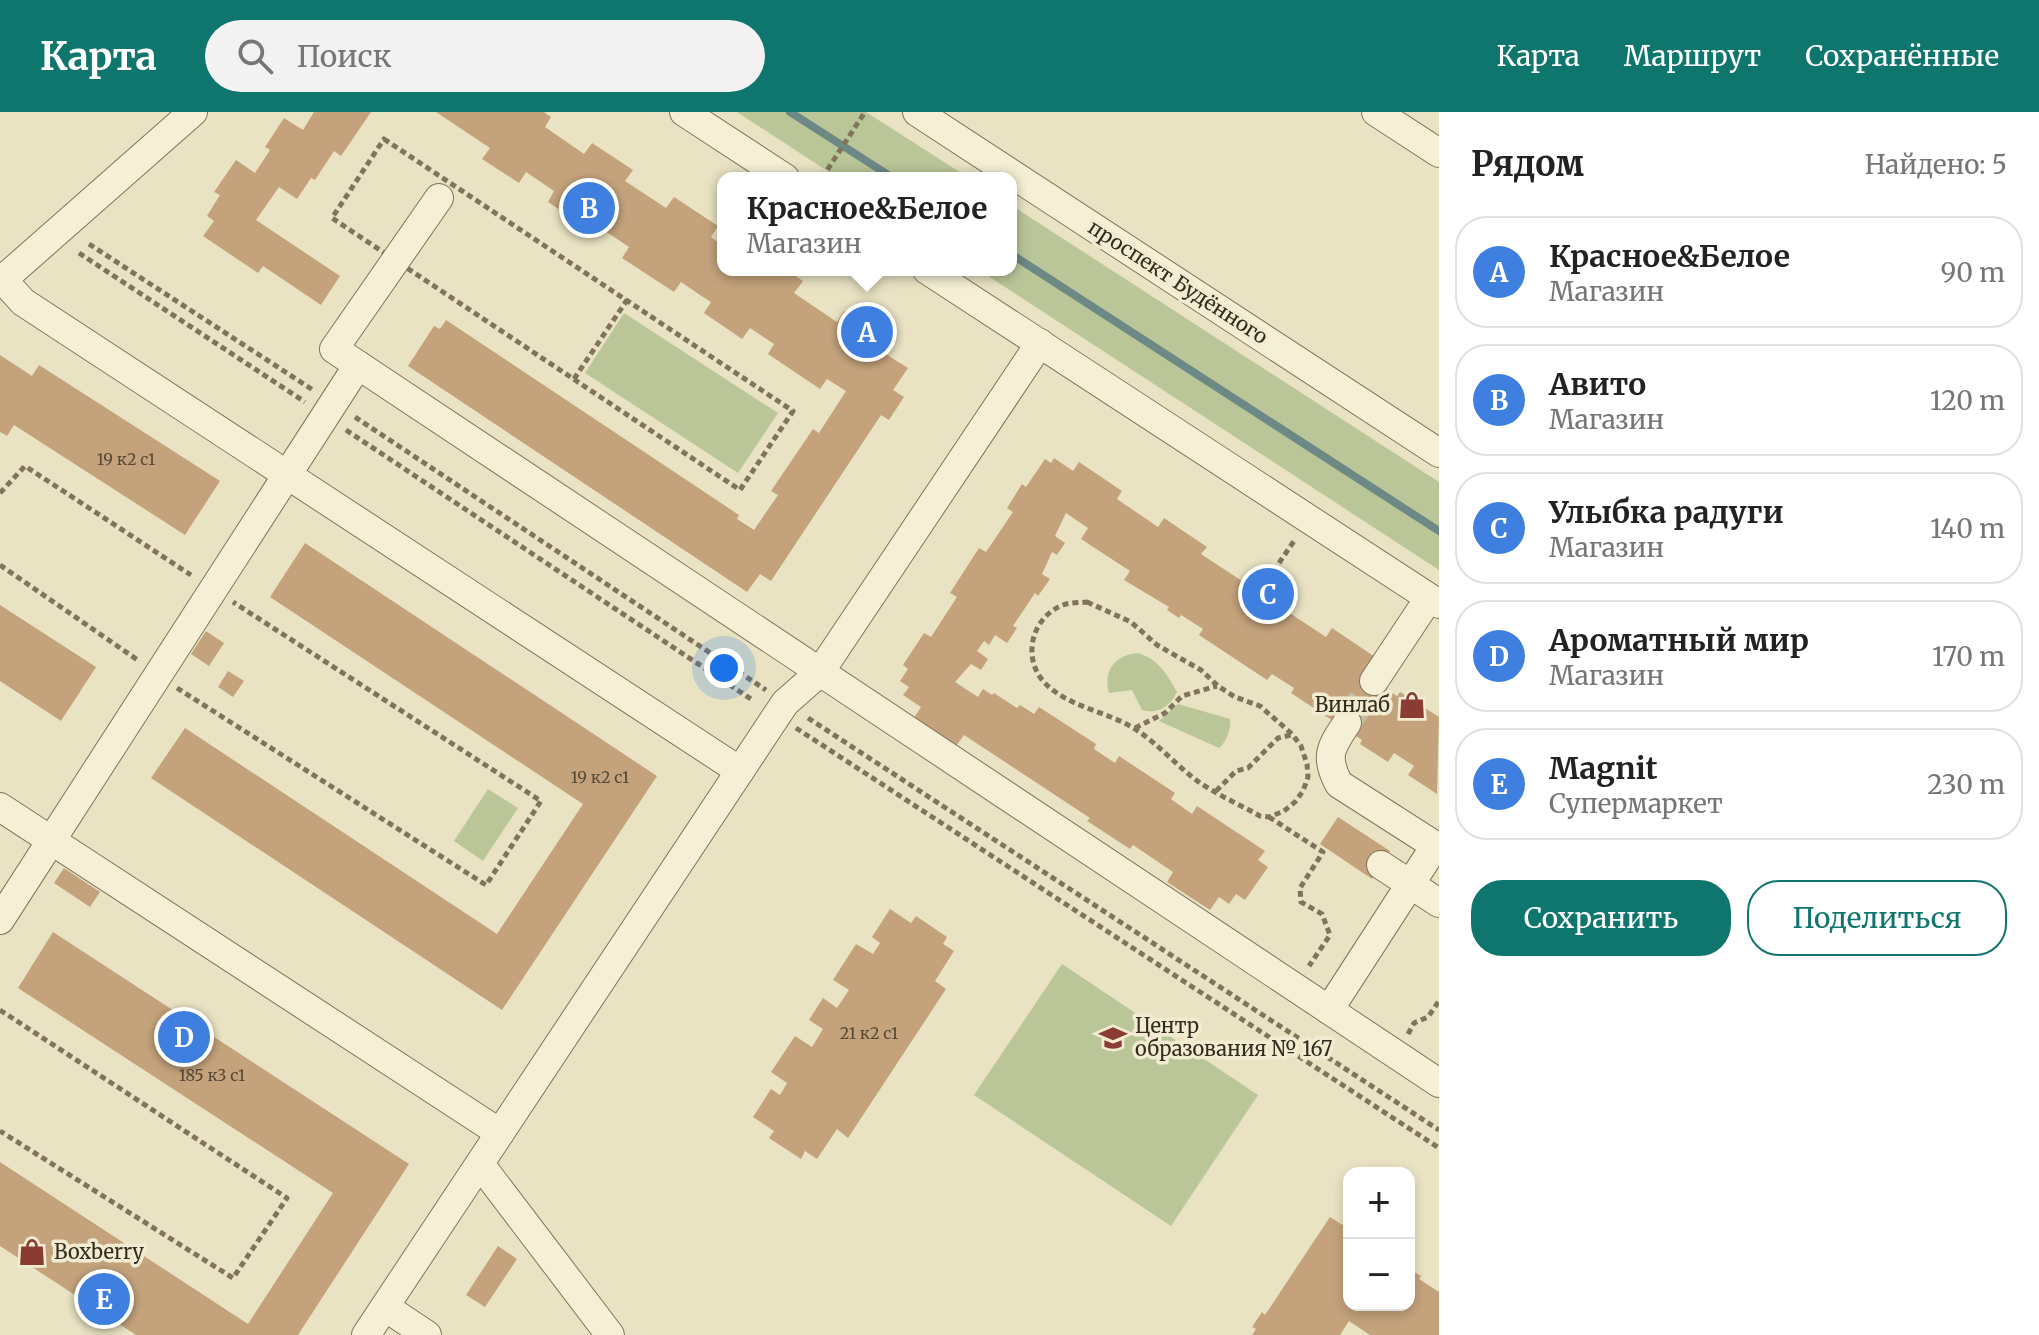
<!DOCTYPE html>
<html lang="ru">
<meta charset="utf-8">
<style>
:root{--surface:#fff;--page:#f2f2f2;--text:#222;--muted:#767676;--line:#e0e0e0;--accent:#0f766e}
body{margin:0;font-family:Merriweather,serif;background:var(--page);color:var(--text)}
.controls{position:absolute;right:24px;bottom:24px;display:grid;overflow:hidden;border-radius:16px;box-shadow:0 4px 12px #0003}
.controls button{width:72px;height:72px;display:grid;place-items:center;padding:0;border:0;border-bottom:2px solid var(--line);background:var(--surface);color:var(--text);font:40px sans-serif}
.you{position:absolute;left:724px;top:556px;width:28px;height:28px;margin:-20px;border:6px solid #fff;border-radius:50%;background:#1a73e8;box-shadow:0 0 0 12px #1a73e833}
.badge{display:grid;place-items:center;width:52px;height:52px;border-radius:50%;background:var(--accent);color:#fff;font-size:26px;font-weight:700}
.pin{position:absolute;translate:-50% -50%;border:4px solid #fff;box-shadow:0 2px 8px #0006}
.popup{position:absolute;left:717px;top:60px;width:300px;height:104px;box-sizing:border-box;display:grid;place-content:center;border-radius:16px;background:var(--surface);filter:drop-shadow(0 2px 6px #0005);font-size:26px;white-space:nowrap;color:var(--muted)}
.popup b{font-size:30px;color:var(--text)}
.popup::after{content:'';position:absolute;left:50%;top:100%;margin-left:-16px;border:16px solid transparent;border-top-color:var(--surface)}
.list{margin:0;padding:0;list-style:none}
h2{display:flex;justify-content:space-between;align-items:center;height:104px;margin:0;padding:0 32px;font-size:34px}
h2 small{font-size:26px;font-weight:400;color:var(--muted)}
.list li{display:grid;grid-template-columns:52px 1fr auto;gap:24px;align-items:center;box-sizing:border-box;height:112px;margin:0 16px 16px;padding:0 16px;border:2px solid var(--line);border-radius:32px}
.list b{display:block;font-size:30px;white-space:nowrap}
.list p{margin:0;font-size:26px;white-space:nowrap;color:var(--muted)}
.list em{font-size:26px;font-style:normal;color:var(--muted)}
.actions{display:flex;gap:16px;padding:24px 32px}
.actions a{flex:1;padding:18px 0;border:2px solid var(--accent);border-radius:32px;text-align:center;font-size:28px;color:var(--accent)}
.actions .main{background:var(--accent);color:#fff}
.icon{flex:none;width:44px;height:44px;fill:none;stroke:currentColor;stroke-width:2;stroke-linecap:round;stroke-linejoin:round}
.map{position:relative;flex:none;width:1439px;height:1223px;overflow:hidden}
header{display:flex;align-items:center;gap:48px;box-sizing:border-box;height:112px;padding:0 40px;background:var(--accent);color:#fff}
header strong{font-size:38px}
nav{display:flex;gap:44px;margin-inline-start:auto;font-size:28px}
.search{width:560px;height:72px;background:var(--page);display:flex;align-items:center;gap:20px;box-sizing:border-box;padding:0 28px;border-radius:44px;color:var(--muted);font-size:30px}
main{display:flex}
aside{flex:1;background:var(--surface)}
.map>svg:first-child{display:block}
</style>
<header>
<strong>Карта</strong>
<div class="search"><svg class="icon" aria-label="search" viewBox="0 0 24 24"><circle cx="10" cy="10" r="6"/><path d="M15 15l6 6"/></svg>Поиск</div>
<nav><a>Карта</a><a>Маршрут</a><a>Сохранённые</a></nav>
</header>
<main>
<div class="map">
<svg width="1439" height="1223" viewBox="0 0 1439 1223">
<rect width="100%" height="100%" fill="#e9e3c3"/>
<!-- green -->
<g fill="#bac698">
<path d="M737,0H866L969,66H838Z"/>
<path d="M1011,93L1439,370V458L979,158H1011Z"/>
<path d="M624,201L778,301L738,361L585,261Z"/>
<path d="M1138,541C1158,547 1167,562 1177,580C1171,594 1157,603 1142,598L1132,578L1109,581C1103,558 1115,543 1138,541Z"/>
<path d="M1178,592L1230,607C1231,617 1227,629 1219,636L1159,609Z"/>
<path d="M488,677L518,696L483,749L454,729Z"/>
<path d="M1062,852L1258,983L1171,1114L974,983Z"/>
</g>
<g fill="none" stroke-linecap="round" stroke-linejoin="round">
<!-- stream -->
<g stroke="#6d8986" stroke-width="8">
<path d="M790,0L893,66"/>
<path d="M1011,142L1439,419"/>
</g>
</g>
<!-- building -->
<g fill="#c4a37c">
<path d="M314,0H371L341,44L334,39L315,68L311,66L297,87L279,75L256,108L340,164L321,193L263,154L258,161L203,124L214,109L207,104L220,83L214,80L236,48L255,61L270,38L265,35L284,6L303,18Z"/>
<path d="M436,0H544L551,5L545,15L584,42L592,31L633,58L625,69L666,96L674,85L718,114L711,125L723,134V158H786L803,169L794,181L837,210L844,199L891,230L884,241L908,256L893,278L904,285L889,308L881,303L771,469L760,462L747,480L408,254L434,214L440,217L446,208L739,403L737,407L754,418L778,383L771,379L813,317L819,321L846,279L827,267L820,277L768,242L774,232L750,216L742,227L704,201L711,190L700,183L681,170L674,180L622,146L629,135L599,115L595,121L548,90L554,79L526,60L519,71L482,47L490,36Z"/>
<path d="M0,243L32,264L39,253L220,369L185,423L14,313L7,324L0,320Z"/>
<path d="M1054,346L1073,359L1079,350L1122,379L1117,387L1158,415L1164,406L1207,435L1201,442L1242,469L1248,461L1291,490L1285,498L1326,525L1332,516L1375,545L1364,563L1397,584L1400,580L1439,605L1437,682L1408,663L1414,654L1394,641L1388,650L1360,632L1362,628L1291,581L1294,576L1272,562L1267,568L1199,523L1203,517L1181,503L1179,506L1167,498L1169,495L1124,468L1130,459L1081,427L1088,416L1066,401L1055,424L1065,431L1057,443L1052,440L1042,462L1050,467L1038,484L1035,481L1013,514L1017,516L1007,531L995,523L989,533L984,529L977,539L988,547L981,558L971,552L955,570L978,585L983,577L992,583L994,581L1017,596L1020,593L1034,602L1039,595L1096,632L1094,637L1115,651L1119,644L1175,681L1171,687L1192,702L1197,694L1265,739L1258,748L1268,755L1245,788L1236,782L1229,792L1219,785L1210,798L1167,770L1173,760L1133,733L1130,737L1087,709L1090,706L964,623L956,634L914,606L921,595L903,583L909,575L900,569L908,557L903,553L924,521L931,525L957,485L950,481L979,436L986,440L1013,400L1007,396L1022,372L1026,375L1045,347L1051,351Z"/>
<path d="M305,431L657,664L502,898L151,666L185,616L497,822L583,692L270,485Z"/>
<path d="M0,493L96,555L61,609L0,569Z"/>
<path d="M206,519L224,531L209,554L191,542Z"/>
<path d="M228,559L244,569L233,585L218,575Z"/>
<path d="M1338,705L1390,739L1372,767L1320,732Z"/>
<path d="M64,756L100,780L90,795L54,771Z"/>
<path d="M890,797L911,811L916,804L947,825L943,832L954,839L935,869L946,877L848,1026L837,1017L817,1047L805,1039L801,1047L769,1026L774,1019L753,1005L771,977L780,983L787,971L771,960L795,924L812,935L823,917L809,908L823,886L837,896L849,878L833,868L856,832L873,842L880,831L872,825Z"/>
<path d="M53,820L409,1052L298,1223H136L0,1134V1050L248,1212L333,1081L18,876Z"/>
<path d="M1330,1105L1349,1117V1193H1409V1157L1421,1164L1419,1167L1439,1180V1223H1370L1349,1209L1340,1223H1252L1256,1217L1252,1215L1262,1200L1265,1203Z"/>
<path d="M498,1134L517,1147L485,1195L466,1183Z"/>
</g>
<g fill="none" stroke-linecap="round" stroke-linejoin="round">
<!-- minor-tunnel -->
<path stroke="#c5bea2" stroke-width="28" stroke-dasharray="28 14" stroke-linecap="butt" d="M1347,611L1374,569"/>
<!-- minor casing -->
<g stroke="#81745b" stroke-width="30">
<g id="minor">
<path d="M684,0L785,66"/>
<path d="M917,0L1439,341"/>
<path d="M1376,0L1439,41"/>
<path d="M927,158L1439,492"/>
<path d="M3,168L23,190L740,659"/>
<path d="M0,170L193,0"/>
<path d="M358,253L1439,971"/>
<path d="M1374,569L1429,486"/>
<path d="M1347,611C1331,635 1324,644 1339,672L1439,736"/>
<path d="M0,695L500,1021"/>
<path d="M1381,753L1439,791"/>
<path d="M0,808L358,253L334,237L439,86"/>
<path d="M1329,898L1435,734"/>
<path d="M480,1052L610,1223"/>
<path d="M385,1195L427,1223"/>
<path d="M366,1223L785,591L820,560L1040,231"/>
</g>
</g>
<!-- path -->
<g stroke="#81745b" stroke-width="5" stroke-dasharray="6 4" stroke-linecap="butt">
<path d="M384,27L793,299L740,378L332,106Z"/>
<path d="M822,66L865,0"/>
<path d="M89,132L313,278"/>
<path d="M79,141L305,290"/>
<path d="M574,267L627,188"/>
<path d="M355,305L766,578"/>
<path d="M346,318L754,589"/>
<path d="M0,381L25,354L191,463"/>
<path d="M1279,451L1294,429"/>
<path d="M0,453L139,549"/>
<path d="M1087,490L1131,510L1157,533L1201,558L1218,574L1235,585L1260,594L1292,622L1301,634L1307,652L1308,665L1303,679L1295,690L1284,699L1269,705L1260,704C1239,692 1215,682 1196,668C1175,652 1157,631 1135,617C1107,599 1066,595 1043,569C1022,544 1032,505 1063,493C1070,490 1079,491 1087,490Z"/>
<path d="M177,576L486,773L541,689L233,490"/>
<path d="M808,606L1439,1018"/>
<path d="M796,616L1439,1036"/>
<path d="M1135,616L1165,601L1182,584L1217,574"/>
<path d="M1216,679L1236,659L1248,656L1278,626L1291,623"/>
<path d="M1269,705L1323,740L1300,776L1301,790L1322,802L1330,823L1309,854"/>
<path d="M0,898L287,1086L233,1166L0,1019"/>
<path d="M1408,922L1414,911L1428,905L1439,889"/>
</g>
<!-- minor -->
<use href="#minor" stroke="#f5efd5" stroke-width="28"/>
</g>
<!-- icons -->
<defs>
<g id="shop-bare" transform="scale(2.16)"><path d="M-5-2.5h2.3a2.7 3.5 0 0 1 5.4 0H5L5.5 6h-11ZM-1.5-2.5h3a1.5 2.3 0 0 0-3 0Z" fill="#8a3c32" stroke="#f1ecd1" stroke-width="2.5" paint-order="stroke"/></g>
<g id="school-bare" transform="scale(2.16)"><path d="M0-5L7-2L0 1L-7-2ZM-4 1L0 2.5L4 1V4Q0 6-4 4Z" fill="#8a3c32" stroke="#f1ecd1" stroke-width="2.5" paint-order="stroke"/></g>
</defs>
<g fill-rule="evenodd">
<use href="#shop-bare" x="1412" y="593"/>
<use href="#school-bare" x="1113" y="926"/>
<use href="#shop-bare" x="32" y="1140"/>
</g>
<g text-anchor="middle" stroke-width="7" stroke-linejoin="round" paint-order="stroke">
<!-- number labels -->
<g font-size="16" fill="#574936">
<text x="126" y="353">19 к2 с1</text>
<text x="600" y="671">19 к2 с1</text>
<text x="869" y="927">21 к2 с1</text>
<text x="212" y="969">185 к3 с1</text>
</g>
<!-- street labels -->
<g font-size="20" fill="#332b1e" stroke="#f1ecd1">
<text transform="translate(1178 170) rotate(33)" y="7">проспект Будённого</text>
</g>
<!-- poi labels -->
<g font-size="20" fill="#332b1e" stroke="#f1ecd1" text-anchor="start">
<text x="1390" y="600" text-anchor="end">Винлаб</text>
<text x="1135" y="921">Центр<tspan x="1135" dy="23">образования № 167</tspan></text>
<text x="54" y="1147">Boxberry</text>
</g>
</g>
</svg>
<div class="controls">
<button>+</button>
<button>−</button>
</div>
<div class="you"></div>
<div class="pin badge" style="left:867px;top:220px;background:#3f7fe0">A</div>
<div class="popup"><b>Красное&amp;Белое</b>Магазин</div>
<div class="pin badge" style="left:589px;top:96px;background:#3f7fe0">B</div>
<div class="pin badge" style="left:1268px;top:482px;background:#3f7fe0">C</div>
<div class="pin badge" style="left:184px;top:925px;background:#3f7fe0">D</div>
<div class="pin badge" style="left:104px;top:1187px;background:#3f7fe0">E</div>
</div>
<aside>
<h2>Рядом<small>Найдено: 5</small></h2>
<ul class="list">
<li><span class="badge" style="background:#3f7fe0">A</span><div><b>Красное&amp;Белое</b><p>Магазин</p></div><em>90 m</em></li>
<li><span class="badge" style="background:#3f7fe0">B</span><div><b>Авито</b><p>Магазин</p></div><em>120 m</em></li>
<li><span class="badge" style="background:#3f7fe0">C</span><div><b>Улыбка радуги</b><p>Магазин</p></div><em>140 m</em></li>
<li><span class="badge" style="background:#3f7fe0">D</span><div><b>Ароматный мир</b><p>Магазин</p></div><em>170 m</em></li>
<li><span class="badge" style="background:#3f7fe0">E</span><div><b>Magnit</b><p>Супермаркет</p></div><em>230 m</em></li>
</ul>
<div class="actions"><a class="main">Сохранить</a><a>Поделиться</a></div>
</aside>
</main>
